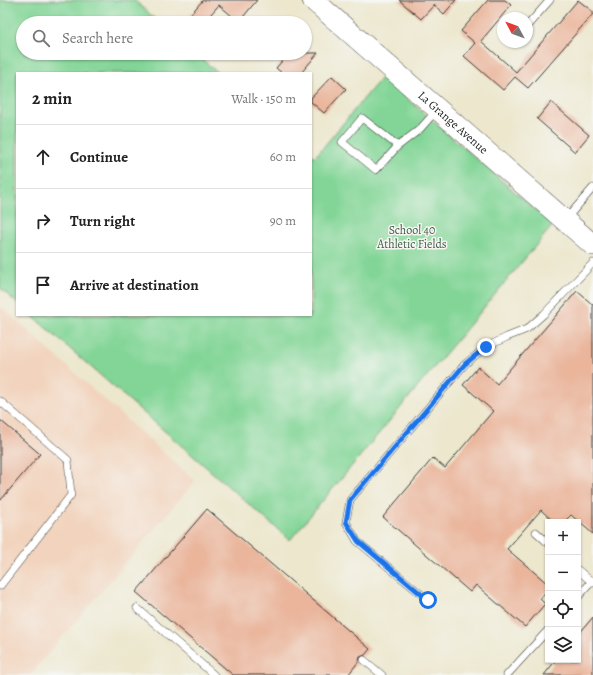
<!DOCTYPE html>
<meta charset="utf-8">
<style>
:root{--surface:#fff;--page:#f2f2f2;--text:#222;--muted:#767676;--line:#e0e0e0}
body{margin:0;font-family:Alegreya,serif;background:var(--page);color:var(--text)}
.controls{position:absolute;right:12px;bottom:12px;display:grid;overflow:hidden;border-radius:0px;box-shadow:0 1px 3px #0004}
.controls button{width:36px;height:36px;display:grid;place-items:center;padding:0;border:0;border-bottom:1px solid var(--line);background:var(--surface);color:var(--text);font:20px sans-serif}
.compass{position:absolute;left:497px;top:12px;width:36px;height:36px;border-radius:50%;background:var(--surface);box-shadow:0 1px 3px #0004;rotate:311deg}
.stop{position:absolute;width:12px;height:12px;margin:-9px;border:3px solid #1a73e8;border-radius:50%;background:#fff}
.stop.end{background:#1a73e8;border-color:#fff;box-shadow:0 1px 4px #0008}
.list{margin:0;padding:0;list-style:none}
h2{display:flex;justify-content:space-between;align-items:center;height:52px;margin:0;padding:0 16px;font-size:17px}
h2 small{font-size:13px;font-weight:400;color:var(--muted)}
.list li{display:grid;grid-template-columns:26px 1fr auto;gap:12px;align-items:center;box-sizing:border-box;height:64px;padding:0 16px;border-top:1px solid var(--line)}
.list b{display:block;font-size:15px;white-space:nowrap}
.list em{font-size:13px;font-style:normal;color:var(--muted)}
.icon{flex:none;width:22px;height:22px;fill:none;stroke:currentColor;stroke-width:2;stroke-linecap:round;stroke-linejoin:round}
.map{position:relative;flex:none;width:593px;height:675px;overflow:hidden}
.search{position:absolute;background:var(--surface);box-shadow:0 1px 3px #0004;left:16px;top:16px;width:296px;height:44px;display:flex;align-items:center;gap:10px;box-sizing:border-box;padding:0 14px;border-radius:22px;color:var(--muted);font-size:15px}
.panel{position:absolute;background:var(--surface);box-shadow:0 1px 3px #0004;left:16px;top:72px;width:296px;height:244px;border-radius:0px}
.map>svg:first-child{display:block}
</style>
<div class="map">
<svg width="593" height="675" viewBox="0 0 593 675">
<rect width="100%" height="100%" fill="#f6f6f2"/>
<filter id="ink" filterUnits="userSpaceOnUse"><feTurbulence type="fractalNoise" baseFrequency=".025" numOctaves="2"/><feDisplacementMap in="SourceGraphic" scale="8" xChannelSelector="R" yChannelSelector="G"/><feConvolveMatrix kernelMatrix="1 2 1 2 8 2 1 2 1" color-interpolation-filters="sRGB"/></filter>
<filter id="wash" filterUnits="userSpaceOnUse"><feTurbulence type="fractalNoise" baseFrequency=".012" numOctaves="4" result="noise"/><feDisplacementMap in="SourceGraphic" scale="16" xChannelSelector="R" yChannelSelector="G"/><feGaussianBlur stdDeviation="0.9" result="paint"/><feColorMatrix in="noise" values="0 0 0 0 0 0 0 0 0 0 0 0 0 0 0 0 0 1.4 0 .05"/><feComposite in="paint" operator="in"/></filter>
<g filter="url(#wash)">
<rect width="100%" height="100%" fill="#ece7cd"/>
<!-- built -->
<path fill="#f2d4be" d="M0,306L195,481L30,675H0Z"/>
<!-- green -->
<g fill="#82d596" stroke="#4f7859">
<path d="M0,0H134L160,23H23V53H195L218,73H17V303L0,288Z"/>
<path d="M382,77L553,225L290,540L31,315H311V154L315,157Z"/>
</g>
<g id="blocks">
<!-- building -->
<g fill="#eab59b">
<path d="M203,0H257L239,22L219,5L203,23H200L190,15Z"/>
<path d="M399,0H456L444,14L434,5L421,19Z"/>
<path d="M488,0H505L511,5L481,41L516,72L578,0L593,12V14L528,88L515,77L503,90L464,56L475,43L461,31Z"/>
<path d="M289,53H318L301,73H282L276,68Z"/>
<path d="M332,76L346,89L324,113L311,102V98Z"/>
<path d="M551,102L589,135L575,152L537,119Z"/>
<path d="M577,291L593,305V534L571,515L564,522H554L541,510L507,549L548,584V589L540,599L545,604L525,627L476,585L470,592L383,517L433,458L445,468L493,411L463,385L478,367L497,384Z"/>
<path d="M0,420L40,454L0,501Z"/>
<path d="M207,509L370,649L365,655L360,657L359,661L348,675H233L136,592Z"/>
<path d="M593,617V675H544L556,660H578V635Z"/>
</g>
</g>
</g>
<g filter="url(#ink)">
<use href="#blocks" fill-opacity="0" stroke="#3b3a37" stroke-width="1"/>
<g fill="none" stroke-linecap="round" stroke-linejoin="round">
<!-- lane casing -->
<g stroke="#3b3a37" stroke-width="8">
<g id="lane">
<path d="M527,26L550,0"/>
<path d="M398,146L362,118L342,142L376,170L398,146L420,129L436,111"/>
<path d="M566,219L593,188"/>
<path d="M0,401L68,460L71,495L0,586"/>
<path d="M536,532L548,543"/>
<path d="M578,570L593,583"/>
<path d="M578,597L593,580"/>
<path d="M428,600L357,541L346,522L350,500L465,364L486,347L507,337L527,329L544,314L593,263"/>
<path d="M137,608L214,675"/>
<path d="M364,660L382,675"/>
<path d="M507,675L548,630"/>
</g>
</g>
<!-- secondary casing -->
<g stroke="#3b3a37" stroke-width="22">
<g id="secondary">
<path id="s1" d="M313,0L593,245"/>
</g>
</g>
<!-- lane -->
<use href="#lane" stroke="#fff" stroke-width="7"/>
<!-- secondary -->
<use href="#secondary" stroke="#fff" stroke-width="21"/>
</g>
</g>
<g fill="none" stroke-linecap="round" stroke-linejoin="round" filter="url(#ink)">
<!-- route -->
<path stroke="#1a73e8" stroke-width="5" d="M428,600L358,541L346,522L350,500L465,364L486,347"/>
</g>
<g text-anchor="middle" stroke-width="3" stroke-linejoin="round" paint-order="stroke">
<!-- street labels -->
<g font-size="12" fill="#1c1c1c" stroke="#f6f6f2">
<text dy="4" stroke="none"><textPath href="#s1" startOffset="186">La Grange Avenue</textPath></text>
</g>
<!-- park labels -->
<g font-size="12" fill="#405d47" stroke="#f6f6f2">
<text x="412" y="234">School 40<tspan x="412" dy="14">Athletic Fields</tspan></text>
</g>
</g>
</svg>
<div class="controls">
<button>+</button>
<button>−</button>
<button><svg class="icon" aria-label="locate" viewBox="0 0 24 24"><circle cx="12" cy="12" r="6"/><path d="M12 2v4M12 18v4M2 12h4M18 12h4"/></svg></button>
<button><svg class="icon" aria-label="layers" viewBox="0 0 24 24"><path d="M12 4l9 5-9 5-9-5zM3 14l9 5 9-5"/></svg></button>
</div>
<svg class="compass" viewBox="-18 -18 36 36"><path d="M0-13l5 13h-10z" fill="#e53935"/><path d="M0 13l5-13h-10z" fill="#767676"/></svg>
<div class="stop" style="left:428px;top:600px"></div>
<div class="stop end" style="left:486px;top:347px"></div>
<div class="search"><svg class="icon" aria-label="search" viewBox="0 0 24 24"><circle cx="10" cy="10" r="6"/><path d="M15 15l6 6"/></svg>Search here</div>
<section class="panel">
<h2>2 min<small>Walk · 150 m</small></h2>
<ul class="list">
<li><svg class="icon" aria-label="ahead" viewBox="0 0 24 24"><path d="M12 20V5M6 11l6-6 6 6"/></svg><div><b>Continue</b></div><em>60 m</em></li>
<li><svg class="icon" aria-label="right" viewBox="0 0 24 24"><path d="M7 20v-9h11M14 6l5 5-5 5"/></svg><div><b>Turn right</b></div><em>90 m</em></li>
<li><svg class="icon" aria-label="arrive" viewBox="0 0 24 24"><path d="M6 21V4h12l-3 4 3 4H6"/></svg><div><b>Arrive at destination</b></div></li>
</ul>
</section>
</div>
